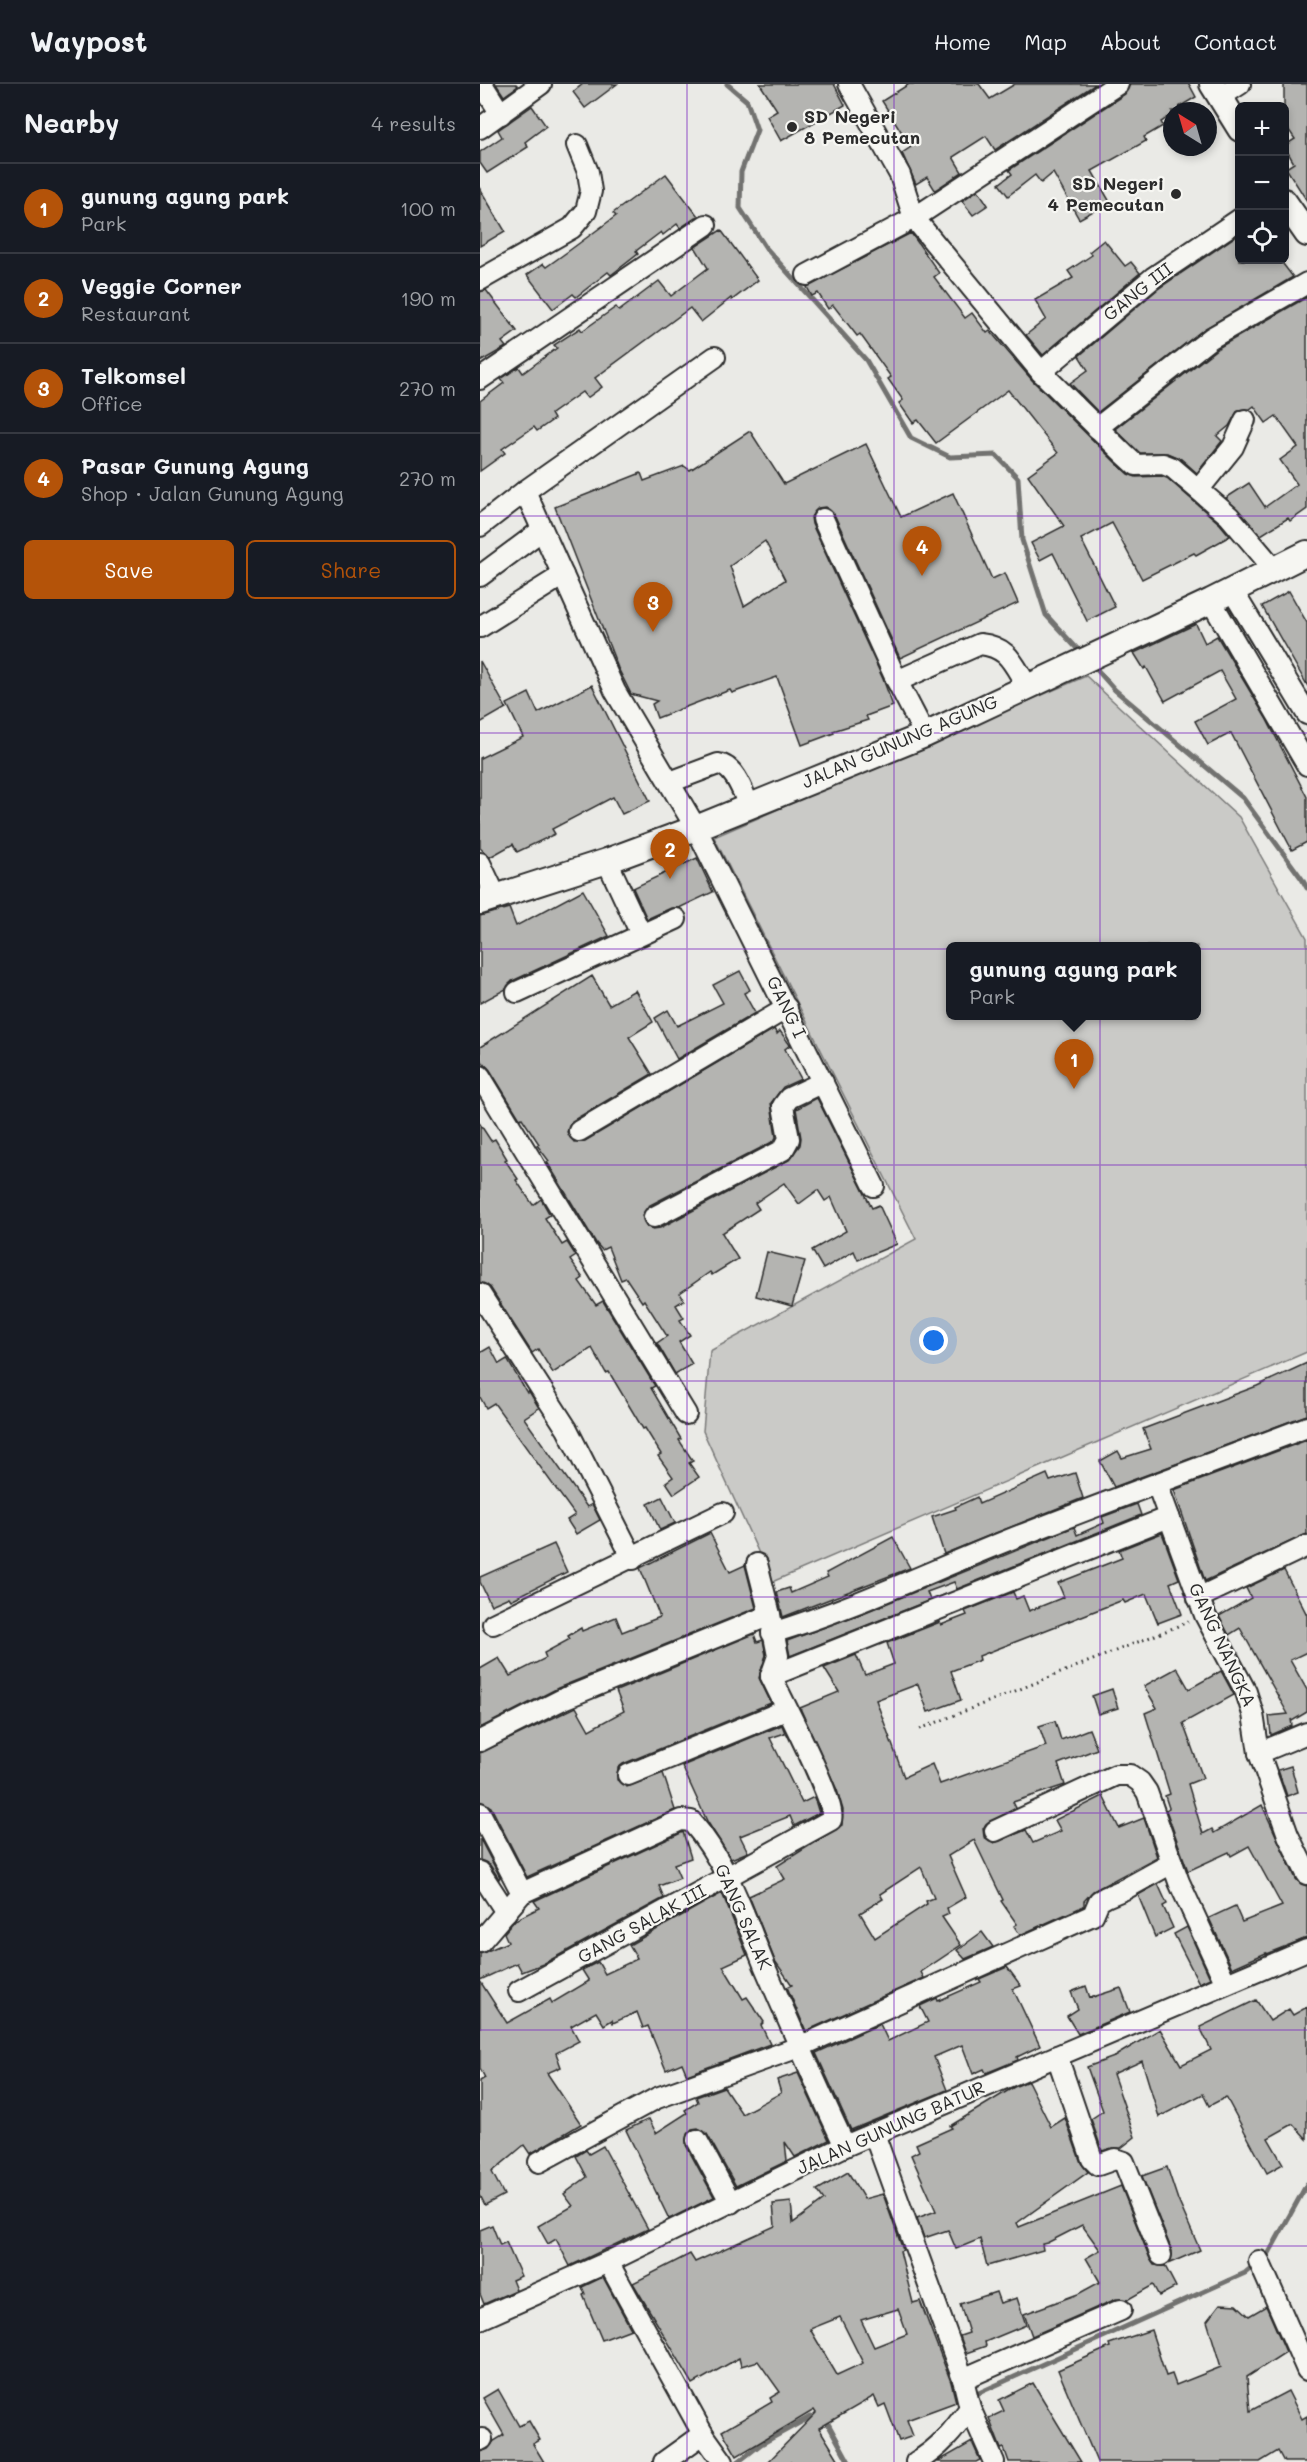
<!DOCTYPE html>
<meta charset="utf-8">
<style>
:root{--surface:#171b24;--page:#20242c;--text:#f1f3f6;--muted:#9ea1a6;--line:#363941;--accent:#b45309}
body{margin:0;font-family:Mali,sans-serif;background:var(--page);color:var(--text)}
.controls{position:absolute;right:18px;top:18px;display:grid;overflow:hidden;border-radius:9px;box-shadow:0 3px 9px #0003}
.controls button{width:54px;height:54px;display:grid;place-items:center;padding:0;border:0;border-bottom:2px solid var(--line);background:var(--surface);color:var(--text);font:30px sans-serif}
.compass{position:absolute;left:683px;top:18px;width:54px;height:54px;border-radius:50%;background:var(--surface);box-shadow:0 3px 9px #0003;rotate:323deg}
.you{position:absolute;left:454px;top:1257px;width:21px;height:21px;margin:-15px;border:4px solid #fff;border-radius:50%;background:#1a73e8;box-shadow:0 0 0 9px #1a73e833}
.badge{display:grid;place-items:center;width:39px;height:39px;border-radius:50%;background:var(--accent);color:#fff;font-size:20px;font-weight:700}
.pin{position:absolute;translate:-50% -50px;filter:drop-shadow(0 2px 3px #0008)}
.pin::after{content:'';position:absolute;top:32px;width:21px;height:18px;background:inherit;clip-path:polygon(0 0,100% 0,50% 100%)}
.popup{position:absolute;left:466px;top:858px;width:255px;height:78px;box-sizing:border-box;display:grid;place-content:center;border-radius:9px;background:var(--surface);filter:drop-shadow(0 2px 4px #0005);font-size:20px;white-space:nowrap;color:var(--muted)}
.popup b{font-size:22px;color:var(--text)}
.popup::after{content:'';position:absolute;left:50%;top:100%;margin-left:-12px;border:12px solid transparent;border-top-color:var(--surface)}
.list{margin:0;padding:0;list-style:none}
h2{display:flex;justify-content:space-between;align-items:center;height:78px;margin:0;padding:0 24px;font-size:26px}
h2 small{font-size:20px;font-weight:400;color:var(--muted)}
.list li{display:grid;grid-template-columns:39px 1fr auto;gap:18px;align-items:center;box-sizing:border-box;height:90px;padding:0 24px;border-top:2px solid var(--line)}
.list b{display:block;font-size:22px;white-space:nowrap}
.list p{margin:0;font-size:20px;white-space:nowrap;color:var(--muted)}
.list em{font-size:20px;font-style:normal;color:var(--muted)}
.actions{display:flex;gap:12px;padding:18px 24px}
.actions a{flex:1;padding:14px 0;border:2px solid var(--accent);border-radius:9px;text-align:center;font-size:21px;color:var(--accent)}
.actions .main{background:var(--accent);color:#fff}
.icon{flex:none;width:33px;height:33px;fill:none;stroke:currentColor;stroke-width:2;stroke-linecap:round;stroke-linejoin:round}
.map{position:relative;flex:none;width:827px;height:2378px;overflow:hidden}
header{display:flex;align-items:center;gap:36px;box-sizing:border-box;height:84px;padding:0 30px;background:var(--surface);border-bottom:2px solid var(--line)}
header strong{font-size:28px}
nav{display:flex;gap:33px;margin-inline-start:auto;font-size:21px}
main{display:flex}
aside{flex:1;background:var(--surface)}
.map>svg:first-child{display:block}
</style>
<header>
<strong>Waypost</strong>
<nav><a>Home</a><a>Map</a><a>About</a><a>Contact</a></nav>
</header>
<main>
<aside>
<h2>Nearby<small>4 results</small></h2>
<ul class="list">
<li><span class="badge">1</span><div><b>gunung agung park</b><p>Park</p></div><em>100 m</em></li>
<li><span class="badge">2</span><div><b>Veggie Corner</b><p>Restaurant</p></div><em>190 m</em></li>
<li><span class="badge">3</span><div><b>Telkomsel</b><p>Office</p></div><em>270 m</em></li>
<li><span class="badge">4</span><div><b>Pasar Gunung Agung</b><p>Shop · Jalan Gunung Agung</p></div><em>270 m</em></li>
</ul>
<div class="actions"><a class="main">Save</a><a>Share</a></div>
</aside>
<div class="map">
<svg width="827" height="2378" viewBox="0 0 827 2378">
<rect width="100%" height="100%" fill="#eaeae6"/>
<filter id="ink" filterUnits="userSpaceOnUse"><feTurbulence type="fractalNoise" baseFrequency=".0167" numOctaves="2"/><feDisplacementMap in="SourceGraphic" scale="12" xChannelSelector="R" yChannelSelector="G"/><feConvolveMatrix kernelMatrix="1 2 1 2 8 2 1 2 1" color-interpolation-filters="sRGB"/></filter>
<g filter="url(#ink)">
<!-- green -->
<path fill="#cacac7" stroke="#7a7a79" stroke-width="1.5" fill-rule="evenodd" d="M606,592L759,733L827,854V1268L292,1498L223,1347L230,1267L436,1155L234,753ZM471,862H717V932H471Z"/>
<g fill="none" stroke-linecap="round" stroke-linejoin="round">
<!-- stream -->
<g stroke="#727270" stroke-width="5">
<path d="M247,0L267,17L277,46L261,88L260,124L286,164L386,276L431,354L470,373L516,371L538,394L542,456L566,531L602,570"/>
<path d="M611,579L635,606L763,714L822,795L827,804"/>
<path d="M492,2312L765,2189L789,2169L827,2100"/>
<path d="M258,2378L281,2360L330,2333L346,2336L369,2378"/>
</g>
</g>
<!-- building -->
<g fill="#b4b4b1" stroke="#2b2b2b" stroke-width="1.5" fill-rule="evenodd">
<path d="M16,0H36L38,2L24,12Z"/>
<path d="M103,0H137L105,24L93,8Z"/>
<path d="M280,0H354L365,21L301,57L287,32L297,26Z"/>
<path d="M429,0H499L510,15L535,0H616L515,66L506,52L473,73L482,88L455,106L447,93L436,100L422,69L431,63L402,17Z"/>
<path d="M650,0H709L716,13L699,23V27H692V31L681,38L683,42L664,53L666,57L612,87L630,118L599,135L573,89L561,99L555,91L528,112L519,100L532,90L529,86L645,10Z"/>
<path d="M804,0H827V117L806,84L814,79L804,62L815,55L804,39Z"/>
<path d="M52,22L66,42L45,58L48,63L7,89L0,79V68L22,53L18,46Z"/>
<path d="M186,90L218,132L200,144L197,140L183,151L181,148L156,167L158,170L131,191L128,188L96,213L93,210L73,225L47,191L63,180L66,183L90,166L136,132L133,129Z"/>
<path d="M0,105L25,147L0,162Z"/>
<path d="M498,106L508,121L493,131L482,117Z"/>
<path d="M241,146L278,196L252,216L251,214L221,238L210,224L115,294L122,303L107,314L102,308L71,330L74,335L57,347L54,343L22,365L25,369L0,387V317L24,299L21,295L39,283L43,289L77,264L74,261L100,244L102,247L136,223L139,227L179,197L191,212L228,184L215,163Z"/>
<path d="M431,149L459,189L454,193L485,234L492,229L507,249L510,247L552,296L636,379L648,390L656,393L681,392L687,394L740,440L750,452L716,471L714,469L662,495L632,439L601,455L635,523L607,537L573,469L560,476L551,459L584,442L548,391L578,369L528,306L456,359L438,336L433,339L419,319L423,316L408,295L411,293L380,250L377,252L353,221L348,225L338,209L332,212L327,203Z"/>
<path d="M759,150V176H800L813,193L724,245L618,328L590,299L608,286L599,272L678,205Z"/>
<path d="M624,156L645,182L651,178L660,189L563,271L546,251L566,235L555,216L593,194L588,187L612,171L609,168Z"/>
<path d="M6,206L37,247L22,258L26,263L0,278V208Z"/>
<path d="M827,213V425L810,437L808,434L781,451L746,414L769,399L785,423L817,400L800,376L818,363L796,332L786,339L774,322L770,325L758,326L749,342L737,352L742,357L717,389L701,375L687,369H660L635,345L738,264Z"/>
<path d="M270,347L304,400L386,360L421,433L473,409L512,495L525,489L538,519L420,574L354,430L345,423L338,424L331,433L332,440L403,595L413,622L386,632L388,636L353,647L354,649L322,661L297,593L252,609L250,606L177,634L172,620L177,617L151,610L138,584L75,423L161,389L164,397L204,382L210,386ZM285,457L305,496L264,522L250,482Z"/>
<path d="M809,507L827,539V601L782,522Z"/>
<path d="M716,540L725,559L737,552L786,634L827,713V758L812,766L751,649L728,661L715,637L756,615L740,587L685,617L666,583L664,585L654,569Z"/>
<path d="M0,577L26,624L0,639Z"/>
<path d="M112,601L170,717L142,730L133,713L72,745L75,750L37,768L33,760L10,773L0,764V674L43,653L27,620L49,609L58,629Z"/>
<path d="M217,774L233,808L199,824H191L167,835L153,804Z"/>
<path d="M103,806L129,852L32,897L26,905L0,919V832L29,824L36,842Z"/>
<path d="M260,887L270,906L264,909L275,929L197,975L175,934L188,926L197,942L243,919L233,901Z"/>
<path d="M112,892L129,921L155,906L173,938L149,953L172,990L92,1037L87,1048L94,1058L105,1057L294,945L297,950L300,947L310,961L305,965L321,995L303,1003L291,1019L296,1053L294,1057L168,1122L162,1132L167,1143L173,1145L180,1144L309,1076L320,1061L321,1054L316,1025L337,1014L392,1124L399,1121L417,1160L378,1176L374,1167L343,1185L332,1166L366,1147L351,1113L345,1117L338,1106L319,1120L304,1099L275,1119L279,1125L242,1149L258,1175L232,1191L230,1188L200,1209L204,1216L196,1221L204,1234L200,1236L210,1251L199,1258L212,1280L195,1290L177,1259L187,1252L164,1216L162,1218L146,1194L141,1196L128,1163L122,1166L116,1159L67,1078L69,1077L57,1061L59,1060L42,1034L40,1035L10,986L0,975V963Z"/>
<path d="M0,1040L11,1057L15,1055L27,1075L25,1076L38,1095L36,1096L53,1121L61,1115L70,1131L65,1134L82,1161L87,1158L96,1172L90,1176L103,1194L99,1197L116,1221L123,1217L175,1302L171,1304L201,1355L199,1356L213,1377L209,1379L219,1393L194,1410L186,1398L193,1393L178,1372L181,1370L165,1344L163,1345L129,1288L126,1289L112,1264L73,1289L58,1265L52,1269L10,1203L0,1198Z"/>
<path d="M287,1168L325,1177L312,1222L276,1212Z"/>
<path d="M10,1263L19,1280L27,1275L47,1309L49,1307L59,1324L44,1334L107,1423L112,1420L120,1436L96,1450L87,1436L95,1431L14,1319L6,1324L0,1313V1269Z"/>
<path d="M827,1279V1331L634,1403L620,1377L638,1367L642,1374L671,1365L663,1345L777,1302Z"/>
<path d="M827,1356V1450L725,1497L694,1406Z"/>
<path d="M595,1389L603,1414L464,1470L452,1433L476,1425L475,1423L497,1413L499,1420L567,1390L570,1397Z"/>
<path d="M182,1413L195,1439L180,1446L168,1420Z"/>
<path d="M657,1420L661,1431L477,1505L474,1498L447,1508L450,1516L310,1572L307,1557L383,1529L594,1443L597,1451L624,1439L622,1433Z"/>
<path d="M230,1449L250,1488L265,1481L276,1524L78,1604L0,1644V1585L19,1574L30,1592L66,1574L64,1569L90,1555L88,1552L101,1544L102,1547L136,1533L142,1548L180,1533L160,1484Z"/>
<path d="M682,1449L699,1495L690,1499L702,1530L678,1539L666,1510L645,1519L643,1516L499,1572L500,1576L471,1587L481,1616L448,1628L438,1600L396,1616L424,1693L452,1680L460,1700L566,1662L559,1642L575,1637L581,1656L609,1645L617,1665L578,1680L585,1701L533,1718L536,1724L506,1740L503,1745L504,1753L514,1759L546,1746L553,1759L581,1747L575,1736L623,1712L639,1744L664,1734L677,1773L613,1807L604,1817V1822L540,1851L534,1842L537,1840L521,1817L523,1816L494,1756L468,1772L486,1813L467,1824L469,1830L462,1833L481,1861L441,1888L444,1894L326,1947L307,1903L312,1901L295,1877L269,1812L305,1795L297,1782L362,1741L363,1726L357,1706L320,1624L359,1608L344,1584L376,1571L385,1591L414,1580L407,1559L460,1538L461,1541L487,1531L485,1527L533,1508L536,1515L543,1512L549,1527L584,1513L578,1499L642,1474L639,1466ZM441,1783L454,1814L446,1817L447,1820L395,1854L380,1829L403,1815L400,1810Z"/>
<path d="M413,1453L430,1484L303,1533L297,1508L309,1504L311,1509L348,1493L346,1489Z"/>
<path d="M74,1460L87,1488L31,1516L29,1513L11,1521L0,1498V1493Z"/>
<path d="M804,1486L827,1531V1568L810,1576L827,1606V1628L812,1637L811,1635L812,1642L791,1651L789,1632L808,1630L760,1544L749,1551L739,1532L771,1514L766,1504Z"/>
<path d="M274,1550L277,1558L283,1556L286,1571L279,1594L291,1619L143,1680L138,1684L137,1696L147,1703L183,1689L195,1726L47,1793L11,1723L0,1717V1669L96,1623L109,1646L144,1627L136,1607Z"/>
<path d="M697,1584L709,1605L741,1587L754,1611L703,1639L723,1694L708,1700L723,1750L732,1745L734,1749L782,1721L816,1795L821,1800L827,1802V1854L786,1870V1869L752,1884L729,1834L755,1822L762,1838L802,1822L769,1762L751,1772L749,1768L708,1787L686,1726L689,1724L685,1712L690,1710L665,1629L677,1624L664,1602Z"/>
<path d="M632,1605L638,1624L618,1630L612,1612Z"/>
<path d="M302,1641L305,1649L290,1654L322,1719L334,1713L339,1729L314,1742L310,1732L260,1752L268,1768L251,1775L227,1737L202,1682Z"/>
<path d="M811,1682L818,1708L807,1712L798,1686Z"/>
<path d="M203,1748L211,1774L194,1780L200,1794L179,1802L184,1814L63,1880L42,1888L37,1879L0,1896V1870L28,1858L24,1849L35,1836L59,1824L54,1817Z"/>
<path d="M0,1755L20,1793L19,1795L10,1781L0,1776Z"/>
<path d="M678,1800L687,1820L683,1822L693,1844L675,1853L658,1811Z"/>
<path d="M242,1809L267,1871L243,1882L263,1915L267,1913L284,1938L281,1941L290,1960L207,1991L202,1979L186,1986L168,1942L163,1944L157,1928L133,1939L132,1936L124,1941L116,1928L91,1942L99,1957L76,1969L81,1983L67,1989L101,2040L50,2070L44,2061L12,2088L24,2111L5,2121L0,2111V1997L5,1994L0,1984V1897L27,1939L70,1915L72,1919L109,1897L102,1886L118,1878L125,1890L157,1875L149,1861Z"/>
<path d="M707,1843L730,1894L719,1899L694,1850Z"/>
<path d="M502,1848L513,1863L485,1875L477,1866Z"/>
<path d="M527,1883L541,1902L533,1905L560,1962L537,1973L538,1976L506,1989L504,1985L493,1990L482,1961L454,1973L467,2006L371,2046L336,1969L400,1940L408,1957L448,1938L440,1922L457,1914L458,1917L501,1898L499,1895Z"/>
<path d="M606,1902L610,1914L641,1904L650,1928L598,1950L587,1932L598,1925L591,1908Z"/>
<path d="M776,1916L790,1937L809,1925L813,1931L827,1923V2055L813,2040L788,2054L803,2080L787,2089L746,2013L729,2022L723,2010L679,2033L662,1977L633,1990L655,2053L641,2064H632L622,2067L611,2035L623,2027L607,1983L637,1972V1971L680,1945L701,1981L731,1966L720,1943Z"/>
<path d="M318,1989L349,2056L315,2073L305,2058L307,2077L256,2102L227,2050L218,2044L212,2045L207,2050L206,2061L234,2113L189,2135L146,2046L169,2035L176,2049L207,2029L205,2026L218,2018L216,2013L244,2003L262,2030L301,2009L297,1996Z"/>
<path d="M548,1997L571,2043L585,2034L601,2079L608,2088L537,2139L539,2143L641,2102L670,2175L674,2181L685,2182L696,2203L679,2212L673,2201L647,2216L636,2215L552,2252L544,2230L598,2210L620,2198L606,2174L620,2166L602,2141L567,2159L562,2160L563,2166L507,2182L500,2155L476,2165L468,2146L444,2154L437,2134L456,2127L431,2071L439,2067L436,2060L472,2044L470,2042L534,2003Z"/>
<path d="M123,2062L168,2145L90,2182L76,2155L68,2160L58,2142L93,2122L84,2110L107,2093L96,2072L106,2066L109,2070Z"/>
<path d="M687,2083L698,2116L720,2166L690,2179L692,2167L662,2092Z"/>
<path d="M368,2088L384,2115L403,2110L423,2166L420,2167L433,2219L440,2217L471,2298L476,2318L427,2336L433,2352L419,2357L405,2320L399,2323L394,2312L339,2344L360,2378H288L336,2329L334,2326L257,2372L242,2347L292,2318L290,2314L300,2308L278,2277L261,2282L259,2274L213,2300L153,2199L210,2170L215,2178L295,2142L293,2120L311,2118L313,2139L344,2116L337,2106ZM418,2225L427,2250L394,2263L381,2236ZM360,2233L383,2279L357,2291L330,2245Z"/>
<path d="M12,2141L20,2161L26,2158L41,2192L32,2196L36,2206L4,2220L0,2210V2146Z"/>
<path d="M123,2193L151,2245L122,2256L103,2211L105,2210L102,2203Z"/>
<path d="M516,2208L520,2219L537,2214L546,2241L505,2258L506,2262L486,2269L480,2252L489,2249L480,2220Z"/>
<path d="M740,2220L757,2221L769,2232L786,2222L806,2268L767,2293L770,2327L808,2307L822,2335L827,2332V2378H804L798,2367L780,2378H617L578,2286L630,2263L629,2260L671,2246L686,2292L692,2290L696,2301L741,2283L727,2237Z"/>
<path d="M553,2299L601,2378H529L524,2364L521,2365L509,2334L524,2327L519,2316Z"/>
<path d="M18,2305L39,2342L49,2337L60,2356L53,2360L64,2378H0V2368L8,2365L14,2357L24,2351L3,2314Z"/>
<path d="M492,2358L500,2376L496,2378H457Z"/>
</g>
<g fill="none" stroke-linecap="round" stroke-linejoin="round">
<!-- minor casing -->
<g stroke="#2b2b2b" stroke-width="24">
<g id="minor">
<path d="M2,0L21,30"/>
<path d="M369,0L420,91L434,134L638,0"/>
<path d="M740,13L760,0"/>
<path d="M0,44L61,0"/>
<path d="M327,191L434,134L561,288L644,370L656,381L683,380L693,384L749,432L794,485"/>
<path d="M0,196L92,144L106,127L111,107L108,88L97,61"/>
<path d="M235,273L45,407L135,607L216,744L394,1102"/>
<path d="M561,288L674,193L760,135"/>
<path d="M0,295L226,141"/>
<path d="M617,344L731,254L827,199"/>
<path d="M719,405L753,363L765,336"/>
<path d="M343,435L417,597L445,651"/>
<path d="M0,442L45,407"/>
<path d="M0,492L62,446"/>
<path d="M752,506L827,630"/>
<path d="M731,517L827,681"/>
<path d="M0,543L83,491"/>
<path d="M417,597L500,560C529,563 533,580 547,602"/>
<path d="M190,698L238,680C255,682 263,708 269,722"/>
<path d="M127,777L161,850"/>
<path d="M0,779L16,813"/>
<path d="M37,908L196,835"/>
<path d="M0,992L206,1330"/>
<path d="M99,1047L307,924"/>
<path d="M174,1133L303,1066L309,1055L303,1022L309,1014L343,998"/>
<path d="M0,1210L87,1345L153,1475"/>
<path d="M677,1400L725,1531L766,1608L773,1630L779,1669L808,1751L827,1790"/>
<path d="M277,1480L290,1531"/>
<path d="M718,1514L827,1462"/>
<path d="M13,1540L243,1429"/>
<path d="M292,1549C371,1525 444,1490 521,1459C622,1419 725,1382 827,1343"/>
<path d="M291,1592L689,1433"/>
<path d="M0,1657L83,1615L290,1531L298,1572L291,1592"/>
<path d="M779,1669L827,1649"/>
<path d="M148,1691L306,1626"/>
<path d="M0,1729L42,1809"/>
<path d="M515,1747L636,1691H650L660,1698L667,1708L699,1798L746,1900"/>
<path d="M0,1788L26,1828"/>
<path d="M0,1858L42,1809L201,1736L211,1737C247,1778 265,1834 285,1883C311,1943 337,2003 365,2062"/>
<path d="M39,1907L351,1736C358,1721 301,1614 291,1592"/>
<path d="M577,1972L612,2075L618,2081L635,2075L644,2078L681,2171"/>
<path d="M394,2050L483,2295L490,2324L514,2378"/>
<path d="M217,2056L251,2119"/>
<path d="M59,2078L177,2014L319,1963L613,1831L619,1817L626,1813L645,1805L692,1779"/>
<path d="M779,2177L827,2286"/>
<path d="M128,2178L223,2350L243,2378"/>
<path d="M0,2235L128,2178L365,2062L827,1866"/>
<path d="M483,2295L641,2226"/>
<path d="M0,2356L2,2355"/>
<path d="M184,2378L223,2350"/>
<path d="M436,2378C460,2364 474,2346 490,2324"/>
</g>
</g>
<!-- major casing -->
<g stroke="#2b2b2b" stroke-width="28">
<g id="major">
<path d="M732,0L760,45"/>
<path d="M804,117L827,150"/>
<path d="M0,818L127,777L216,744L445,651L731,517L827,469"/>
</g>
</g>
<!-- path -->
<path stroke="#2b2b2b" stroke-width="3" stroke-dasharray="1.5 4.5" stroke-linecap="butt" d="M440,1645L708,1538"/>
<!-- minor -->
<use href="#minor" stroke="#f6f6f2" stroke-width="20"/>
<!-- major -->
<use href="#major" stroke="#f6f6f2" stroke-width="24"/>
</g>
</g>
<!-- grid -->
<path fill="none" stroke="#7b2cbf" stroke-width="1.5" stroke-opacity="0.55" d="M207,0V2378M414,0V2378M620,0V2378M0,216H827M0,432H827M0,649H827M0,865H827M0,1081H827M0,1297H827M0,1513H827M0,1729H827M0,1946H827M0,2162H827"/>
<!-- markers -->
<g fill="#2b2b2b" stroke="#f6f6f2" stroke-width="2">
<circle cx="312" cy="43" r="6"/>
<circle cx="696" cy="110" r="6"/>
</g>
<g text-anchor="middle" stroke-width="4.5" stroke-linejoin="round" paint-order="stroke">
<!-- poi labels -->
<g font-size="18" font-weight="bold" fill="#2b2b2b" stroke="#f6f6f2" text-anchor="start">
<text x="324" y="39">SD Negeri<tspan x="324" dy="21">8 Pemecutan</tspan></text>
<text x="684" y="106" text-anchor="end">SD Negeri<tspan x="684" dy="21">4 Pemecutan</tspan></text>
</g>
<!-- street labels -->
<g font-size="18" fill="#2b2b2b" stroke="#f6f6f2">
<text transform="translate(658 208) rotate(-38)" y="6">GANG III</text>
<text transform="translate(420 658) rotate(-23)" y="6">JALAN GUNUNG AGUNG</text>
<text transform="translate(306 923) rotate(64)" y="6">GANG I</text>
<text transform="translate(742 1561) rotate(65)" y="6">GANG NANGKA</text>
<text transform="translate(263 1833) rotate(66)" y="6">GANG SALAK</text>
<text transform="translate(162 1840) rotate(-29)" y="6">GANG SALAK III</text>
<text transform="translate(411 2044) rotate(-24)" y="6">JALAN GUNUNG BATUR</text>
</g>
</g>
</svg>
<div class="controls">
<button>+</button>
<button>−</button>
<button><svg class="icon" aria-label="locate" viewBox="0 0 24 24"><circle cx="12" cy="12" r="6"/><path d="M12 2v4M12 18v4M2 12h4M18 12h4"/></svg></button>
</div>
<svg class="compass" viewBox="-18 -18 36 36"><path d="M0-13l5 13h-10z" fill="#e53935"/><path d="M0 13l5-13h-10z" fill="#9ea1a6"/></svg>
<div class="you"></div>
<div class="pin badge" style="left:594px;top:1005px">1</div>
<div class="popup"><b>gunung agung park</b>Park</div>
<div class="pin badge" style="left:190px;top:795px">2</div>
<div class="pin badge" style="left:173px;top:548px">3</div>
<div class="pin badge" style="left:442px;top:492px">4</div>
</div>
</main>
